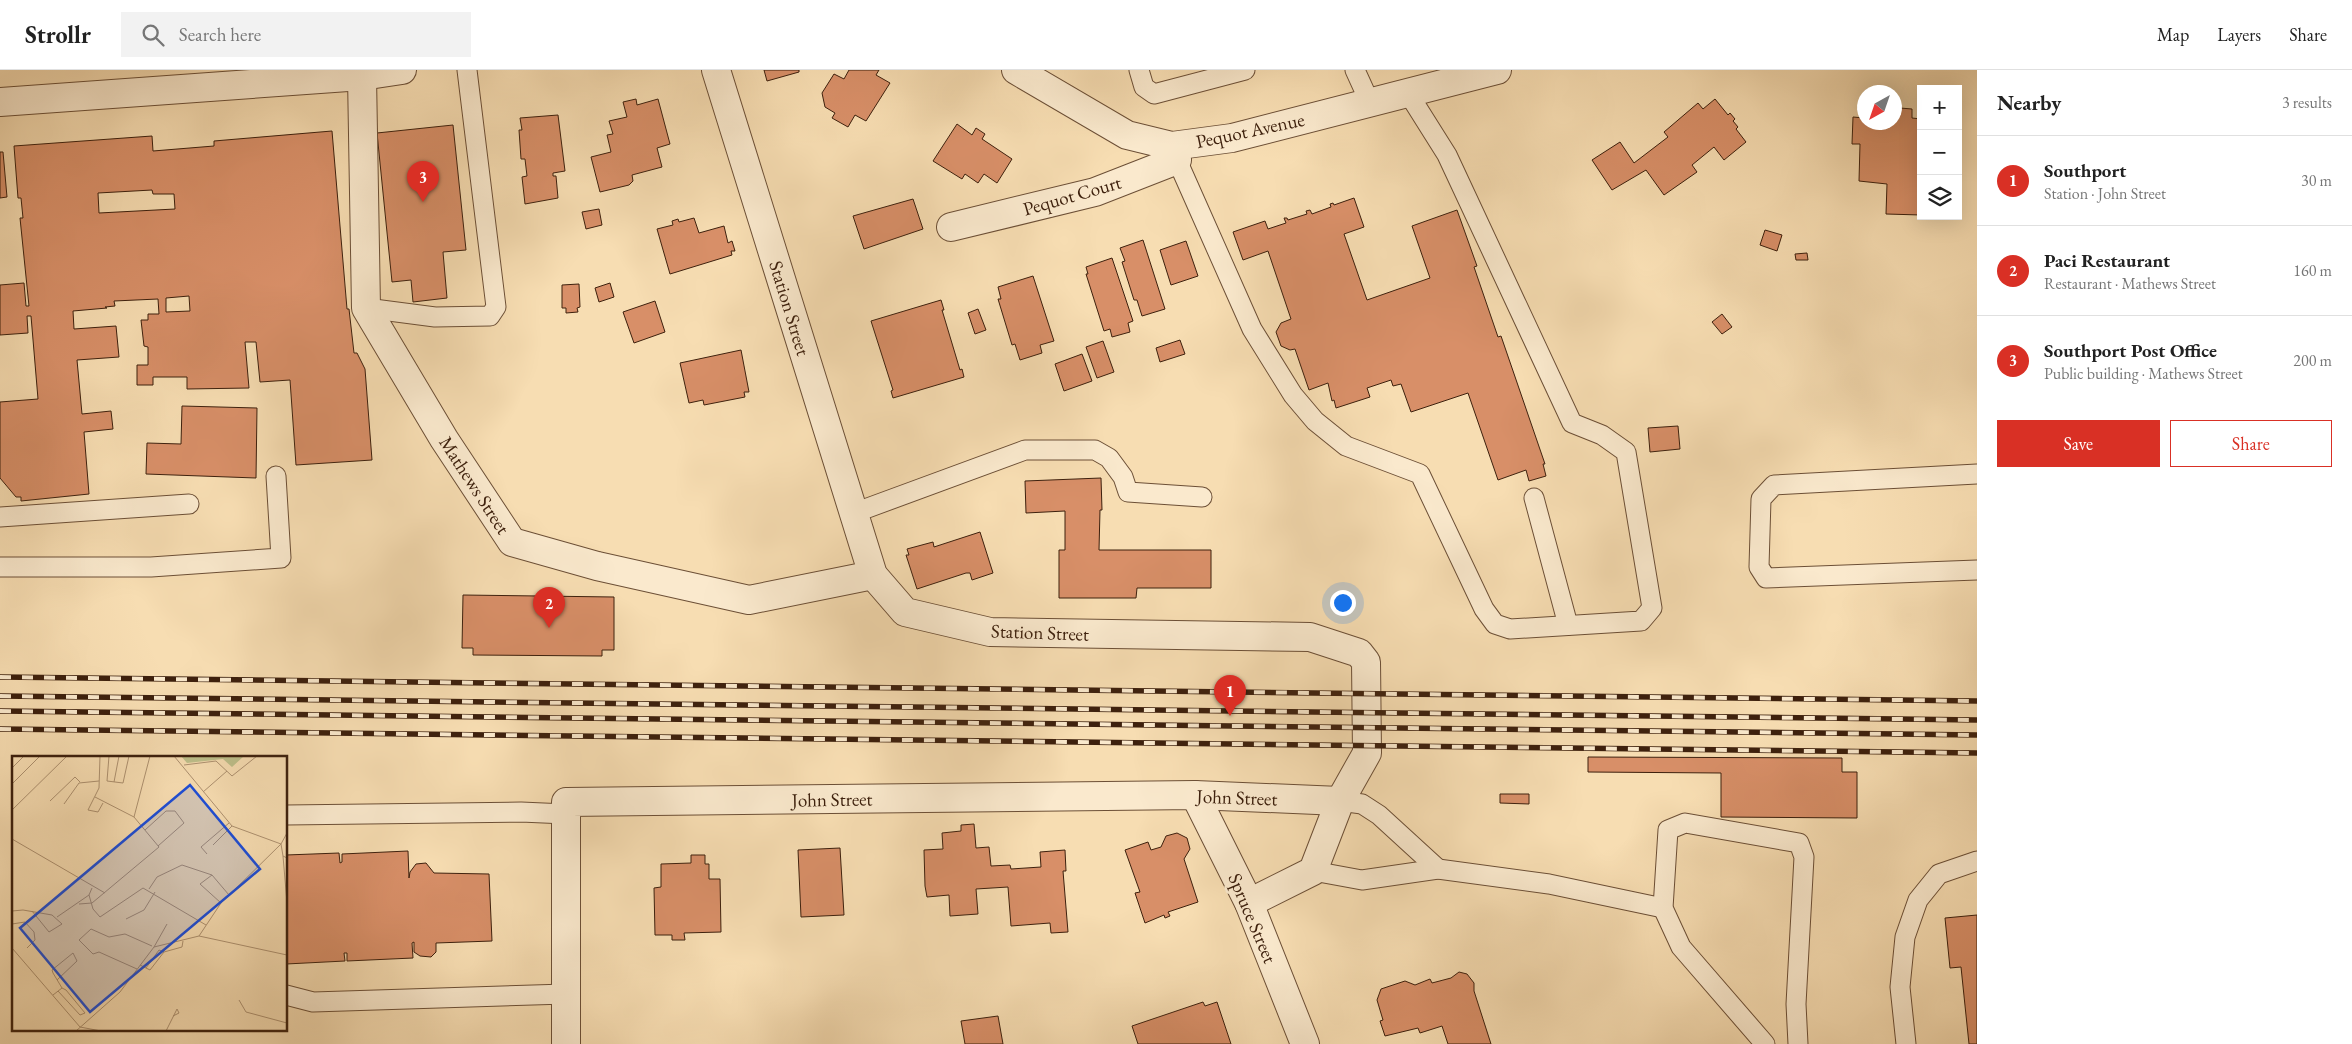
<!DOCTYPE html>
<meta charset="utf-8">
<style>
:root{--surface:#fff;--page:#f2f2f2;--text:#222;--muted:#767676;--line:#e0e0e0;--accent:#d93025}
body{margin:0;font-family:"EB Garamond",serif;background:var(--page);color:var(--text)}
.controls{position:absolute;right:15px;top:15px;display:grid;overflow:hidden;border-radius:0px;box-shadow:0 5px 20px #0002}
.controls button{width:45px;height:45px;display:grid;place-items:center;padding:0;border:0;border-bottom:1px solid var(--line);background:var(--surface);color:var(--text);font:25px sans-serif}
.compass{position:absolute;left:1857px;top:15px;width:45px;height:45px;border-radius:50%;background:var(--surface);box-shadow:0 5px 20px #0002;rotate:220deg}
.you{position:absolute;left:1342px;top:532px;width:18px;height:18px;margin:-12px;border:4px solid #fff;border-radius:50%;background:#1a73e8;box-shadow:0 0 0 8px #1a73e833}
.badge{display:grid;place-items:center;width:32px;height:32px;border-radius:50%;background:var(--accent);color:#fff;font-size:16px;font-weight:700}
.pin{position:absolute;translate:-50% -41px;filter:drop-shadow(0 1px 2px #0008)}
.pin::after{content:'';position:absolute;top:26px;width:18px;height:15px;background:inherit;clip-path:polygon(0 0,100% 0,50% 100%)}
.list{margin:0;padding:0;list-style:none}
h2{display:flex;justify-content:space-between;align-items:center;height:65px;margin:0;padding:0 20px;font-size:21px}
h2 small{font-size:16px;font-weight:400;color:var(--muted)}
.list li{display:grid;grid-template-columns:32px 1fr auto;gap:15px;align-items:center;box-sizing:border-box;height:90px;padding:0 20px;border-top:1px solid var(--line)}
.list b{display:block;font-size:19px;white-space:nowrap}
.list p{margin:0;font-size:16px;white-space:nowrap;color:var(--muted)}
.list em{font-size:16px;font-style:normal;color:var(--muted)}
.actions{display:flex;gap:10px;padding:15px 20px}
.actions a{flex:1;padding:11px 0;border:1px solid var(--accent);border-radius:0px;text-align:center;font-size:18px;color:var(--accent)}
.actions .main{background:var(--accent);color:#fff}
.icon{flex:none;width:28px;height:28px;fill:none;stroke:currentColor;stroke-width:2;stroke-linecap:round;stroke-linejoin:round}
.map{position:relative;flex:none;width:1977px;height:974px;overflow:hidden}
header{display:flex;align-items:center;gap:30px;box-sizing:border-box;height:70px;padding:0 25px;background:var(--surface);border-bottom:1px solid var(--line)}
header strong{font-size:24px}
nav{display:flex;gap:28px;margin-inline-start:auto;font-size:18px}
.search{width:350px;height:45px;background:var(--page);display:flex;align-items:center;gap:12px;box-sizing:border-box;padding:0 18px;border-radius:0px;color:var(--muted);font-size:19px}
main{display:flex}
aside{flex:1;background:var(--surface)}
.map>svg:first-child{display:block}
</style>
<header>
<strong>Strollr</strong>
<div class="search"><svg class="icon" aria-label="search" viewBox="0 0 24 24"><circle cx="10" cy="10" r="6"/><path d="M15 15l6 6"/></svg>Search here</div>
<nav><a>Map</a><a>Layers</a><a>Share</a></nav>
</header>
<main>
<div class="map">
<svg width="1977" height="974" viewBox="0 0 1977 974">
<rect width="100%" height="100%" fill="#f7ddb2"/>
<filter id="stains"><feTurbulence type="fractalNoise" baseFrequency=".004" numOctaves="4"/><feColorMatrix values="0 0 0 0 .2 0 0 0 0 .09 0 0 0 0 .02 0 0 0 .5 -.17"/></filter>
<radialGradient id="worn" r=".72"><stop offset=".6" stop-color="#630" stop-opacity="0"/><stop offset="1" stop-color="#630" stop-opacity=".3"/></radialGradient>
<!-- building -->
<g fill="#d88f68" stroke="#3d200d" fill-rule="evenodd">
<path d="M764,0H799V2L767,11Z"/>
<path d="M849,0H879L876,5L890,13L866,51L855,45L848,57L832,48L835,43L825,37L822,23L834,4L844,9Z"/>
<path d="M636,29L637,35L658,29L670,74L657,78L662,97L632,105L633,111L629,115L600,122L591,87L611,82L607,65L613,64L609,51L627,47L623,32Z"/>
<path d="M1715,29L1728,45L1730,43L1735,49L1733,51L1738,57L1736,59L1746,72L1724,90L1714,77L1692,95L1697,102L1664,125L1646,100L1612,120L1592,90L1620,72L1634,93L1668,67L1664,62L1698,33L1703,39Z"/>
<path d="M1900,38L1912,39V48L1921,49V145L1886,144L1887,114L1859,111L1860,74H1852L1853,47L1864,48V52H1894V45H1899Z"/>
<path d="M558,45L565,101L553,103V106H556L558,128L525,134L522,107L527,106L525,89H521L519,60H522L520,48Z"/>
<path d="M957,54L972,65L976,58L985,64L982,69L1012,89L997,113L984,104L978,113L965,104L962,109L933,91Z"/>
<path d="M453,55L466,180L443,182L447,228L413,232L411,210L392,212L377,63Z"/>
<path d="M332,61L347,239H349L354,283H357L365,299L372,390L296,395L290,310L260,312L256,272H245L249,318L187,319V307H153V315H137V295H148V277L144,276L141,250H148V244H159L158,229L114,231L115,236L105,237L107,238L73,241L74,259L116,256L119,287L77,290L82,344L111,341L113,359L84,362L89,424L21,431V427H16L0,408V332L38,329L31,246H27L28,263L0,265V215L24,213L26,236H29L20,148H23L21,128H18L14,76L152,66L153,81L214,76V71ZM152,120L153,124H174L175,139L99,143L98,123ZM189,226L190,241L166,242V228Z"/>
<path d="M0,82H3L7,127L0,128Z"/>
<path d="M1354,128L1364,157L1344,164L1367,230L1430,208L1412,156L1457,140L1477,196L1474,197L1498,267L1501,266L1545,394H1543L1546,406L1529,411L1526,400L1498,410L1468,323L1411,342L1401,314L1393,316L1391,310L1367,318L1370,327L1336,338L1334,330L1332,331L1328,313L1309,320L1295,279L1290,280L1281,276L1276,262L1281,253L1291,249L1268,181L1243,190L1233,162L1265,151L1268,159L1286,153L1284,148H1287L1288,150L1307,144L1306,141L1310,140L1312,144L1331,137L1330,134L1333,133L1334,135Z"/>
<path d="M913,129L923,159L864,179L853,146Z"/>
<path d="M599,139L602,155L586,159L582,142Z"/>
<path d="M694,148L699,163L724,156L728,173L732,171L735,181H731L732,185L670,204L657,159L673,155L672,151L678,149L679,152Z"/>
<path d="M1765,160L1782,165L1777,181L1760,175Z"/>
<path d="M1143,170L1165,239L1142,246L1137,230H1134L1122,192L1125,191L1120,178Z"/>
<path d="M1186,171L1198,206L1171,215L1160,180Z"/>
<path d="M1807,183L1808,190H1796L1795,184Z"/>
<path d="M1112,188L1133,251L1128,253L1130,262L1112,267L1110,259L1104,261L1086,204H1088L1086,197Z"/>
<path d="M1033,206L1054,271L1040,275L1042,283L1020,290L1015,274L1012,275L998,229H1001L998,217Z"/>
<path d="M610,213L614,227L599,232L595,218Z"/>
<path d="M579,214L580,237L577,238L578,242L566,243V238H562V215Z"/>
<path d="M941,230L944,240H942L960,300L962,299L964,307L893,328L891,321L893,320L871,251Z"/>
<path d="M655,231L665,262L634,273L623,242Z"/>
<path d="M978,239L986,260L975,264L968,243Z"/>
<path d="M1722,244L1732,257L1722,264L1712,252Z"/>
<path d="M1180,270L1185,284L1160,292L1156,278Z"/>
<path d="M1103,271L1114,302L1097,308L1086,277Z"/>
<path d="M741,280L749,322H744L745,327L704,335L703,330L689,333L680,293Z"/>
<path d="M1082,284L1092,311L1064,321L1055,294Z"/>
<path d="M182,336L257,338L256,408L146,404L147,373L181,374Z"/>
<path d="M1678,356L1680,379L1650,382L1648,358Z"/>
<path d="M1101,408L1102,440H1100L1099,480H1211V518H1137L1136,528H1059V480H1065V441L1026,443L1025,411Z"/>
<path d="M980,462L993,503L972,510L970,503H966L917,519L906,485H909L907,479L933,472L934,477Z"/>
<path d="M463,525L614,527V580H602V586L473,585V578H462Z"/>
<path d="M1588,687L1842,688V702H1857V748L1721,747V703L1588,702Z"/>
<path d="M1500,724H1529V734L1500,733Z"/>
<path d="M974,754L976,778L989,777L991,796L1010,795L1011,799L1041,797L1040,782L1065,780L1066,801H1063L1068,862L1051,863L1050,853L1011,856L1008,817L976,819L978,844L950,846L949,825L927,827L925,816L924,780L943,779L942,763L961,761V755Z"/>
<path d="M1177,763L1187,768L1190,779L1184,789L1198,832L1168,842L1170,846L1165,848L1164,845L1145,853L1135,823L1140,822L1125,780L1148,772L1151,780L1161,777L1166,766Z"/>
<path d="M840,778L844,845L801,847L798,780Z"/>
<path d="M408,781L409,808L410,802L416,794L426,793L434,803L489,804L492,871L436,873V882L431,887L420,886L414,882V872L412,873L413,888L347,891V883H344L345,891L286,894V785L339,783L340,793L342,792V784Z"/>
<path d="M691,785H705V794H709V809H720L721,862L684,863L685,870H672V865H655L654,818L661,817V794L691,793Z"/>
<path d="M1977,845V974H1969L1961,897L1950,898L1945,848Z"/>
<path d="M1459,902L1467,904L1474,913V921L1491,974H1448L1442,956L1420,963L1418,958L1385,966L1380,951L1383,950L1377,930L1381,919L1405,911L1415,915L1430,909L1432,913L1451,908Z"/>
<path d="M1203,932L1205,936L1217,932L1231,974H1138L1132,956Z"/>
<path d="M998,946L1003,974H965L961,951Z"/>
</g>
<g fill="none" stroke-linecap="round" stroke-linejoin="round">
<!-- service casing -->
<g stroke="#6c4f36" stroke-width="21">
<g id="service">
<path d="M1139,0L1144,17L1154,24L1245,0"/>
<path d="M1355,0L1370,33"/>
<path d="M1177,90L1252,259L1293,325L1315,351L1346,376L1420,404L1484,539L1495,554L1510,559L1641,551L1652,538L1626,382L1602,365L1572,353L1447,85L1408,23"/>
<path d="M366,238L435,247L490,246L496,237L467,0"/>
<path d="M1977,404L1774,415L1761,429L1759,497L1766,508L1977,500"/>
<path d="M1534,428L1568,555"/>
<path d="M854,443L1025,380H1095L1109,388L1123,407L1128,422L1202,427"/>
<path d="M0,447L189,434"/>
<path d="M0,497H151L281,488L276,406"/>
<path d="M1340,731L1362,734L1379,745L1438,799"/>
<path d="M286,745L521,742L566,744"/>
<path d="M1313,801L1362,810L1438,799L1549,814L1663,838"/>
<path d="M286,925L313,932L566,924"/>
<path d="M1765,974L1681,877L1663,838L1668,760L1685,753L1799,773L1804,787L1796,934L1798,974"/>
<path d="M1906,974L1900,917L1905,867L1918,830L1939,804L1977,791"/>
</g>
</g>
<!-- minor casing -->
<g stroke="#6c4f36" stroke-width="30">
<g id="minor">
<path d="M716,0L873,505L905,542L990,562L1310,567L1359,583L1366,592L1367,683L1340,731L1313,801L1249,833"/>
<path d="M362,6L366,238L444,369L512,472L597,496L749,530L873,505"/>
<path d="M951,157L1095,122L1177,90L1172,76"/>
<path d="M1195,725L1249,833L1305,974"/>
<path d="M566,974V732L1195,725L1340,731"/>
</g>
</g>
<!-- tertiary casing -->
<g stroke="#6c4f36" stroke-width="30">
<g id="tertiary">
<path d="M1016,0L1127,65L1172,76L1232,68L1497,0"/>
<path d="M0,32L362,6L402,0"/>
</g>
</g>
<!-- service -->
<use href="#service" stroke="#fae9cd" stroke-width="19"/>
<!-- minor -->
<use href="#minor" stroke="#fae9cd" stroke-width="28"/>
<!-- tertiary -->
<use href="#tertiary" stroke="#fae9cd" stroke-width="28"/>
<!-- rail casing -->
<g stroke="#3d200d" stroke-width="5.5">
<g id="rail">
<path d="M0,607L1977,631"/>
<path d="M0,626L1977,650"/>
<path d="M0,641L1977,665"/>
<path d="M0,659L1977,683"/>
</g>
</g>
<!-- rail -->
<use href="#rail" stroke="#fae9cd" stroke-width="4" stroke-dasharray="11" stroke-linecap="butt"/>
</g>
<g text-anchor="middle" stroke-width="5" stroke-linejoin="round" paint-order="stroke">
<!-- street labels -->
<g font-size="19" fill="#3d200d" stroke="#fae9cd">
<text transform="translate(1250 60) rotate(-12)" y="7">Pequot Avenue</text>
<text transform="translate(1072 125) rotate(-16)" y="7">Pequot Court</text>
<text transform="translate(790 238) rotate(73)" y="7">Station Street</text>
<text transform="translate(475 415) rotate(57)" y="7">Mathews Street</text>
<text transform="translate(1040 562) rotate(2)" y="7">Station Street</text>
<text transform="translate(1237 727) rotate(2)" y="7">John Street</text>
<text transform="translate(832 729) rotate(-1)" y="7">John Street</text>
<text transform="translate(1253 848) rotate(67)" y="7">Spruce Street</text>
</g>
</g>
<!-- overview -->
<g transform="translate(12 686)">
<rect width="275" height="275" fill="#f7ddb2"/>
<path d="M169,0H232L220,11L211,3L175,7Z" fill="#bec08b"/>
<path fill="none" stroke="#ad9170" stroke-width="1" d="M88,0L87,32L76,54L86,56L91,47M97,0L95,25L111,27L117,0M162,0L220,70L269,88L271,100L275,102M172,9L204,5L220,20L245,0M0,12L12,0M102,26L107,0M0,28L28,0M191,36L215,15M83,41L122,61M38,45L63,21L68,26M52,48L67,27L87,25M0,54L55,0M133,74L154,55H163L172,67L146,90M0,83L93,137M201,89L220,70M195,98L189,91L217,67M271,100L275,147M200,119L188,128L209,147M80,132L77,139L81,153L88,161L131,132L194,169M137,133L145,121L170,109L200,119L217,139M67,148L80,147L147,91L122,61L138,0M0,155L11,154L40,159L50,168L37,176L20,155M45,161L77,139M114,163L132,154L143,136M0,168L13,166L22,176L23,184L15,192M187,180L275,199M142,191L155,168M0,192L68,271L89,275M128,209L138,214L152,196L170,191L171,185M134,212L147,194L152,196M125,213L87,196L81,198L67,184L79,173L97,181L113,178L140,190M46,235L68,259L73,257L54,234L50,232M41,239L50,232L41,217L40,214L61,197L65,205L45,224M227,244L234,256L275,267M64,275L108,236L142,191L187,180L209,147L269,88L275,77M154,275L165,253L167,257L161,260"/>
<path fill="#1d4ed8" fill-opacity="0.15" stroke="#1d4ed8" stroke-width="2.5" d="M178,29L248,113L78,256L8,172Z"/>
<rect width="275" height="275" fill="none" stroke="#3d200d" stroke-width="2.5"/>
</g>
<rect width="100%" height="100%" filter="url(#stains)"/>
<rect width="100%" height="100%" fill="url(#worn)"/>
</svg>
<div class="controls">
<button>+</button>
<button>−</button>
<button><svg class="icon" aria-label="layers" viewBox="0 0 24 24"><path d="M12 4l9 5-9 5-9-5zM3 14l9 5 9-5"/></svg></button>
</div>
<svg class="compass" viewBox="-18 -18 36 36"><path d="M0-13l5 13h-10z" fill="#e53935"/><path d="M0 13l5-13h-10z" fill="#767676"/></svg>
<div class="you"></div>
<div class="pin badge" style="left:1230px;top:646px">1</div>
<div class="pin badge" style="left:549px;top:558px">2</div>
<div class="pin badge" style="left:423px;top:132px">3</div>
</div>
<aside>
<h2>Nearby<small>3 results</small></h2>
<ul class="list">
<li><span class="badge">1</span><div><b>Southport</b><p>Station · John Street</p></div><em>30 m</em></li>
<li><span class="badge">2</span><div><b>Paci Restaurant</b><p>Restaurant · Mathews Street</p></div><em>160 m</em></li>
<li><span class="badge">3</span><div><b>Southport Post Office</b><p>Public building · Mathews Street</p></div><em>200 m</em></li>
</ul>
<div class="actions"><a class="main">Save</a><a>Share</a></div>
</aside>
</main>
